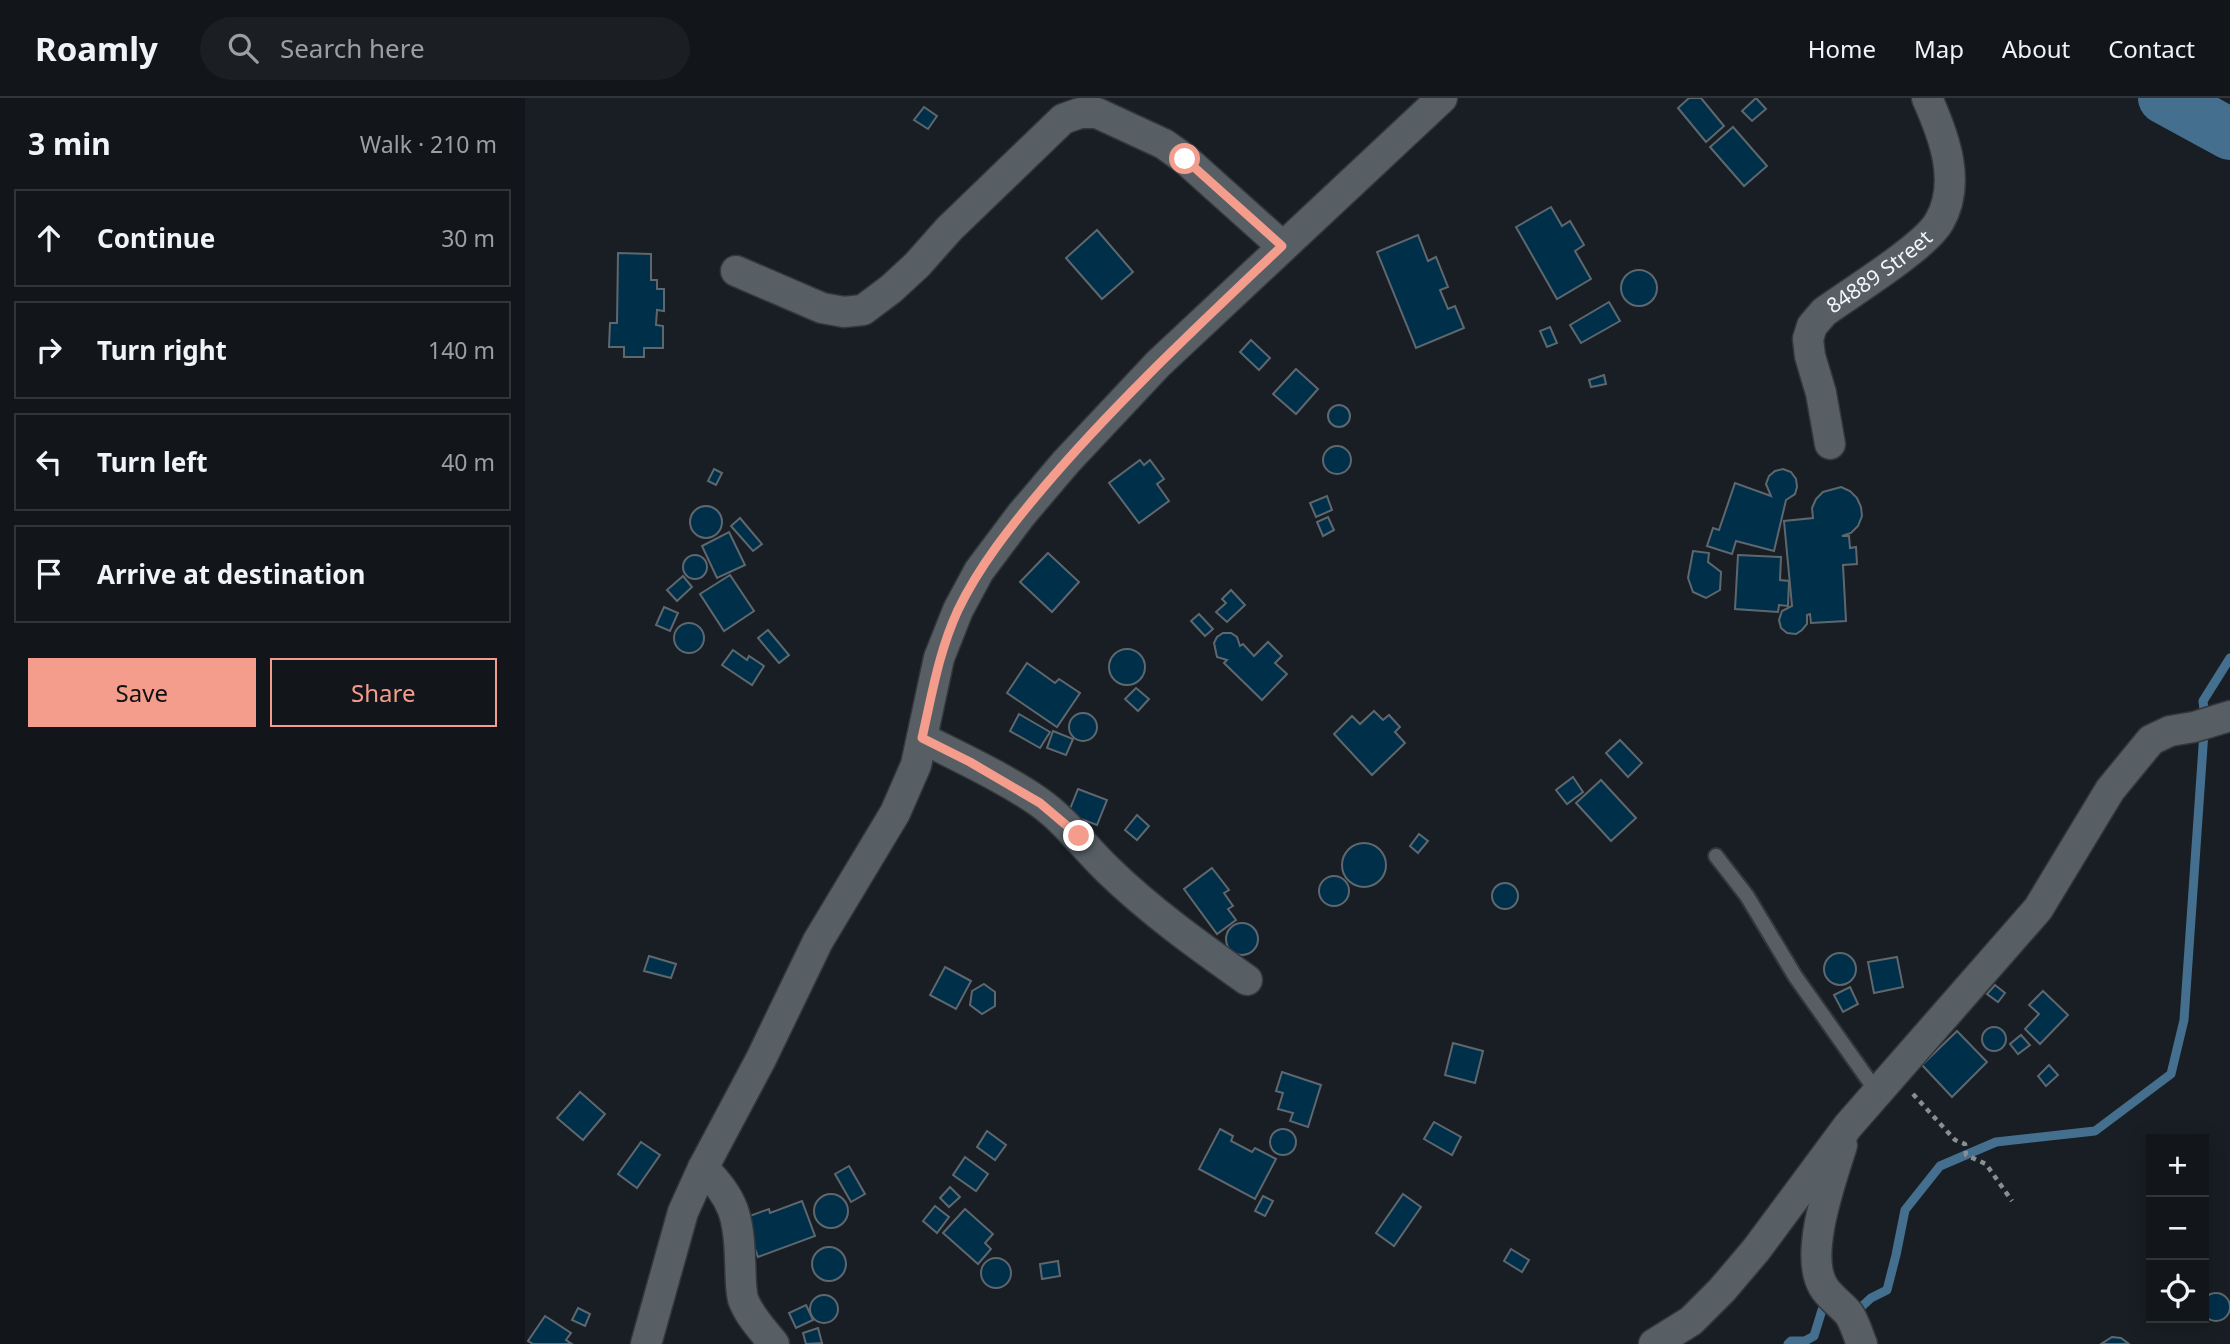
<!DOCTYPE html>
<meta charset="utf-8">
<style>
:root{--surface:#12161a;--page:#1b1f23;--text:#f1f3f6;--muted:#9c9fa2;--line:#313539;--accent:#f49d8d}
body{margin:0;font-family:"Noto Sans",sans-serif;background:var(--page);color:var(--text)}
.controls{position:absolute;right:21px;bottom:21px;display:grid;overflow:hidden;border-radius:0px;box-shadow:0 4px 18px #0003}
.controls button{width:63px;height:63px;display:grid;place-items:center;padding:0;border:0;border-bottom:2px solid var(--line);background:var(--surface);color:var(--text);font:35px sans-serif}
.stop{position:absolute;width:21px;height:21px;margin:-16px;border:5px solid #f49d8d;border-radius:50%;background:#fff}
.stop.end{background:#f49d8d;border-color:#fff;box-shadow:0 2px 7px #0008}
.list{margin:0;padding:0;list-style:none}
h2{display:flex;justify-content:space-between;align-items:center;height:91px;margin:0;padding:0 28px;font-size:30px}
h2 small{font-size:23px;font-weight:400;color:var(--muted)}
.list li{display:grid;grid-template-columns:46px 1fr auto;gap:21px;align-items:center;box-sizing:border-box;height:98px;margin:0 14px 14px;padding:0 14px;border:2px solid var(--line);border-radius:0px}
.list b{display:block;font-size:26px;white-space:nowrap}
.list em{font-size:23px;font-style:normal;color:var(--muted)}
.actions{display:flex;gap:14px;padding:21px 28px}
.actions a{flex:1;padding:16px 0;border:2px solid var(--accent);border-radius:0px;text-align:center;font-size:24px;color:var(--accent)}
.actions .main{background:var(--accent);color:#111}
.icon{flex:none;width:38px;height:38px;fill:none;stroke:currentColor;stroke-width:2;stroke-linecap:round;stroke-linejoin:round}
.map{position:relative;flex:none;width:1705px;height:1246px;overflow:hidden}
header{display:flex;align-items:center;gap:42px;box-sizing:border-box;height:98px;padding:0 35px;background:var(--surface);border-bottom:2px solid var(--line)}
header strong{font-size:33px}
nav{display:flex;gap:38px;margin-inline-start:auto;font-size:24px}
.search{width:490px;height:63px;background:var(--page);display:flex;align-items:center;gap:18px;box-sizing:border-box;padding:0 24px;border-radius:38px;color:var(--muted);font-size:26px}
main{display:flex}
aside{flex:1;background:var(--surface)}
.map>svg:first-child{display:block}
</style>
<header>
<strong>Roamly</strong>
<div class="search"><svg class="icon" aria-label="search" viewBox="0 0 24 24"><circle cx="10" cy="10" r="6"/><path d="M15 15l6 6"/></svg>Search here</div>
<nav><a>Home</a><a>Map</a><a>About</a><a>Contact</a></nav>
</header>
<main>
<aside>
<h2>3 min<small>Walk · 210 m</small></h2>
<ul class="list">
<li><svg class="icon" aria-label="ahead" viewBox="0 0 24 24"><path d="M12 20V5M6 11l6-6 6 6"/></svg><div><b>Continue</b></div><em>30 m</em></li>
<li><svg class="icon" aria-label="right" viewBox="0 0 24 24"><path d="M7 20v-9h11M14 6l5 5-5 5"/></svg><div><b>Turn right</b></div><em>140 m</em></li>
<li><svg class="icon" aria-label="left" viewBox="0 0 24 24"><path d="M17 20v-9H6M10 6l-5 5 5 5"/></svg><div><b>Turn left</b></div><em>40 m</em></li>
<li><svg class="icon" aria-label="arrive" viewBox="0 0 24 24"><path d="M6 21V4h12l-3 4 3 4H6"/></svg><div><b>Arrive at destination</b></div></li>
</ul>
<div class="actions"><a class="main">Save</a><a>Share</a></div>
</aside>
<div class="map">
<svg width="1705" height="1246" viewBox="0 0 1705 1246">
<rect width="100%" height="100%" fill="#181e23"/>
<g fill="none" stroke-linecap="round" stroke-linejoin="round">
<!-- stream -->
<g stroke="#446f8e" stroke-width="9">
<path d="M1680,620L1678,603L1705,560"/>
<path d="M1334,1211L1346,1200L1362,1192L1371,1157L1380,1112L1415,1068L1471,1044L1570,1033L1646,976L1659,922L1679,634"/>
<path d="M1263,1246L1266,1243H1280L1289,1238L1297,1212"/>
</g>
<!-- river -->
<path stroke="#446f8e" stroke-width="52" d="M1639,0L1705,36"/>
</g>
<!-- building -->
<g fill="#002f4a" stroke="#5f676e" stroke-width="2">
<path d="M1164,0H1176L1199,28L1181,44L1153,10Z"/>
<path d="M1231,0L1241,11L1227,23L1217,13Z"/>
<path d="M399,9L412,18L403,31L389,22Z"/>
<path d="M1208,29L1242,68L1219,88L1185,49Z"/>
<path d="M1026,109L1037,128L1045,123L1059,147L1050,153L1066,181L1032,201L991,129Z"/>
<path d="M572,132L608,174L577,201L541,160Z"/>
<path d="M893,137L903,163L911,159L923,189L915,192L923,211L930,208L939,230L891,250L852,154Z"/>
<path d="M93,155L126,156V182H132V191H139V213L132,212L131,227L138,228V250H119V259H99V249H84L85,225H92Z"/>
<circle cx="1114" cy="190" r="18"/>
<path d="M1084,204L1095,223L1056,245L1045,227Z"/>
<path d="M1025,229L1032,245L1022,249L1015,233Z"/>
<path d="M726,242L745,260L734,272L715,254Z"/>
<path d="M771,271L793,291L771,316L748,296Z"/>
<path d="M1079,277L1081,286L1066,289L1064,282Z"/>
<circle cx="814" cy="318" r="11"/>
<circle cx="812" cy="362" r="14"/>
<path d="M615,362L619,367L625,362L639,381L632,386L644,403L614,425L584,385Z"/>
<path d="M189,371L197,375L191,387L183,383Z"/>
<path d="M1258,371L1266,374L1271,381L1272,389L1270,396L1261,402L1249,453L1211,443L1207,456L1182,448L1188,430L1194,432L1210,385L1246,398L1241,386L1244,378L1250,373Z"/>
<path d="M1316,389L1325,393L1332,400L1336,409L1337,418L1333,428L1326,435L1317,438H1324L1325,450L1331,449L1332,466L1318,467L1321,523L1286,525L1285,516L1282,517V526L1277,532L1271,536L1262,535L1256,530L1254,522L1257,513L1267,508L1259,423L1288,420L1287,410L1291,401L1298,394Z"/>
<path d="M802,398L807,412L791,419L785,405Z"/>
<circle cx="181" cy="424" r="16"/>
<path d="M803,419L809,432L798,438L792,424Z"/>
<path d="M215,420L237,446L228,453L206,428Z"/>
<path d="M204,434L220,467L192,480L177,448Z"/>
<path d="M1168,453L1184,455L1183,464L1196,474L1195,492L1181,500L1168,494L1163,480Z"/>
<path d="M523,455L554,484L527,514L495,484Z"/>
<circle cx="170" cy="469" r="12"/>
<path d="M1213,457L1256,459L1255,482L1264,483L1263,508L1254,507L1253,514L1210,511Z"/>
<path d="M205,477L229,513L199,533L175,496Z"/>
<path d="M158,478L167,489L152,503L142,492Z"/>
<path d="M706,492L720,507L702,524L691,514L701,505L697,501Z"/>
<path d="M139,509L153,515L145,533L131,527Z"/>
<path d="M674,516L688,531L680,538L666,523Z"/>
<circle cx="164" cy="540" r="15"/>
<path d="M243,532L264,557L254,565L233,540Z"/>
<path d="M698,535H706L712,539L715,548L718,546L729,558L743,544L757,558L750,565L762,576L737,602L699,565L702,562L692,559L689,545L692,539Z"/>
<circle cx="602" cy="569" r="18"/>
<path d="M208,552L222,562L224,558L239,568L227,587L197,567Z"/>
<path d="M502,565L530,585L534,581L555,595L532,629L482,595Z"/>
<path d="M611,590L624,601L613,613L600,601Z"/>
<path d="M849,613L858,622L864,617L875,629L870,634L880,645L847,677L809,636L827,618L835,626Z"/>
<circle cx="558" cy="629" r="14"/>
<path d="M494,616L525,634L515,650L485,633Z"/>
<path d="M528,633L548,641L541,657L522,650Z"/>
<path d="M1095,642L1117,665L1103,679L1081,655Z"/>
<path d="M1048,679L1058,694L1042,706L1031,692Z"/>
<path d="M1076,682L1111,720L1086,743L1051,705Z"/>
<path d="M553,691L582,702L572,727L543,716Z"/>
<path d="M612,717L624,728L612,742L600,732Z"/>
<path d="M894,736L903,743L893,755L885,748Z"/>
<circle cx="839" cy="767" r="22"/>
<path d="M687,770L704,792L699,795L708,808L703,811L711,822L692,836L659,791Z"/>
<circle cx="809" cy="793" r="15"/>
<circle cx="980" cy="798" r="13"/>
<circle cx="717" cy="841" r="16"/>
<circle cx="1315" cy="871" r="16"/>
<path d="M124,858L151,866L146,880L119,873Z"/>
<path d="M1372,859L1378,889L1349,895L1343,864Z"/>
<path d="M420,869L446,883L431,911L405,897Z"/>
<path d="M459,886L470,894V908L457,916L445,907L447,893Z"/>
<path d="M1470,887L1480,895L1473,904L1462,896Z"/>
<path d="M1325,889L1333,906L1318,914L1309,897Z"/>
<path d="M1518,893L1543,917L1515,946L1500,931L1514,916L1504,907Z"/>
<circle cx="1469" cy="941" r="12"/>
<path d="M1432,933L1462,964L1427,999L1397,967Z"/>
<path d="M1496,937L1505,947L1493,956L1485,946Z"/>
<path d="M928,945L958,953L950,985L920,977Z"/>
<path d="M1524,967L1533,977L1521,988L1513,978Z"/>
<path d="M757,974L796,987L783,1029L765,1023L768,1015L753,1011L758,995L751,993Z"/>
<path d="M55,994L80,1016L58,1042L32,1020Z"/>
<path d="M909,1024L936,1039L927,1057L899,1041Z"/>
<circle cx="758" cy="1044" r="13"/>
<path d="M695,1031L708,1038L706,1043L727,1054L730,1050L751,1061L730,1101L674,1071Z"/>
<path d="M462,1033L481,1047L470,1062L452,1049Z"/>
<path d="M116,1044L135,1057L112,1090L93,1076Z"/>
<path d="M440,1059L463,1076L451,1093L428,1077Z"/>
<path d="M324,1068L340,1096L326,1104L310,1076Z"/>
<path d="M425,1089L435,1099L424,1109L415,1100Z"/>
<path d="M878,1096L896,1109L869,1148L851,1135Z"/>
<circle cx="306" cy="1113" r="17"/>
<path d="M738,1098L748,1103L740,1118L730,1113Z"/>
<path d="M277,1103L290,1138L233,1159L219,1120L244,1111L245,1115Z"/>
<path d="M410,1108L424,1119L412,1135L398,1123Z"/>
<path d="M440,1111L468,1136L460,1145L466,1151L453,1166L418,1135Z"/>
<circle cx="304" cy="1166" r="17"/>
<path d="M986,1151L1004,1162L997,1174L979,1163Z"/>
<circle cx="471" cy="1175" r="15"/>
<path d="M533,1163L535,1178L517,1181L515,1166Z"/>
<circle cx="1691" cy="1209" r="14"/>
<circle cx="299" cy="1211" r="14"/>
<path d="M281,1207L288,1222L271,1230L264,1215Z"/>
<path d="M53,1210L65,1216L60,1228L47,1222Z"/>
<path d="M20,1218L46,1235L41,1242L47,1246H8L3,1243Z"/>
<path d="M293,1230L297,1245L281,1246L278,1235Z"/>
<path d="M1587,1239L1596,1240L1604,1246H1576Z"/>
</g>
<g fill="none" stroke-linecap="round" stroke-linejoin="round">
<!-- lane casing -->
<g stroke="#33373c" stroke-width="18">
<path id="lane" d="M1191,758L1222,798L1270,878L1352,994"/>
</g>
<!-- street casing -->
<g stroke="#33373c" stroke-width="33">
<g id="street">
<path d="M211,173L297,210L319,214L338,212L366,191L392,167L424,131L538,21L555,15H572L639,46L660,61L757,148"/>
<path id="s1" d="M1305,346L1296,295L1285,258L1283,241L1287,228L1299,214C1325,195 1400,149 1414,124C1437,85 1419,38 1402,0"/>
<path d="M397,640C436,660 478,679 514,704C541,723 560,750 583,772C625,813 674,848 722,882"/>
<path d="M1317,1047C1306,1083 1279,1155 1298,1188C1304,1199 1316,1206 1324,1216C1330,1225 1333,1237 1337,1246"/>
<path d="M178,1070C209,1100 214,1120 215,1162C216,1175 215,1189 218,1201C224,1218 238,1232 249,1246"/>
<path d="M121,1246L158,1114L178,1070L236,961L293,843L370,715L391,667L414,560L433,512L454,473L496,417L541,364L633,266L917,0"/>
<path d="M1129,1246L1166,1223L1197,1192L1231,1152L1323,1028L1513,811L1585,692L1626,642L1645,633L1669,629L1705,618"/>
</g>
</g>
<!-- path -->
<path stroke="#888e92" stroke-width="4.5" stroke-dasharray="5 5" stroke-linecap="butt" d="M1388,996L1430,1042L1440,1046L1441,1057L1461,1066L1487,1103"/>
<!-- lane -->
<use href="#lane" stroke="#575f65" stroke-width="14"/>
<!-- street -->
<use href="#street" stroke="#575f65" stroke-width="30"/>
</g>
<g fill="none" stroke-linecap="round" stroke-linejoin="round">
<!-- route -->
<path stroke="#f49d8d" stroke-width="9" d="M554,738L515,705L445,664L397,640C407,596 414,553 433,512C454,468 486,428 518,390C591,304 675,226 757,148L660,61"/>
</g>
<g text-anchor="middle" stroke-width="5" stroke-linejoin="round" paint-order="stroke">
<!-- street labels -->
<g font-size="21" fill="#f0f5f8" stroke="#0f151a">
<text dy="7" stroke="none"><textPath href="#s1" startOffset="208">84889 Street</textPath></text>
</g>
</g>
</svg>
<div class="controls">
<button>+</button>
<button>−</button>
<button><svg class="icon" aria-label="locate" viewBox="0 0 24 24"><circle cx="12" cy="12" r="6"/><path d="M12 2v4M12 18v4M2 12h4M18 12h4"/></svg></button>
</div>
<div class="stop" style="left:660px;top:61px"></div>
<div class="stop end" style="left:554px;top:738px"></div>
</div>
</main>
